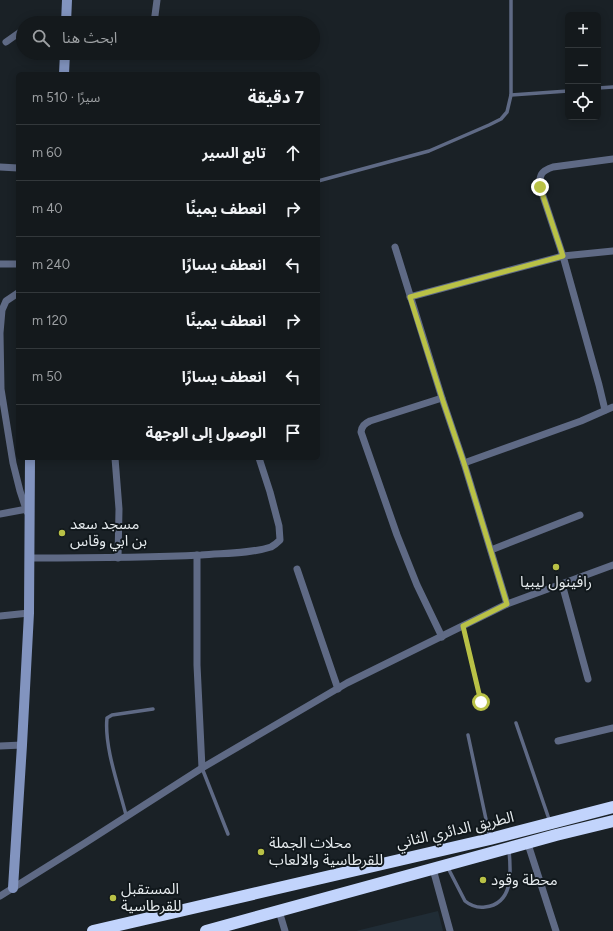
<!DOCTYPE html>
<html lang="ar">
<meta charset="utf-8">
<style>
:root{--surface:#14191c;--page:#212629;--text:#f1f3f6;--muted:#9da0a3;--line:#33383b}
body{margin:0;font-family:Figtree,"Noto Sans Arabic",sans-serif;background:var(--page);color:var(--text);direction:rtl}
.controls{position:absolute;right:12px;top:12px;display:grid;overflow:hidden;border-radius:6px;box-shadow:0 2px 10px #0003}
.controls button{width:36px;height:36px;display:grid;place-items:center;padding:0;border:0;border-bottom:1px solid var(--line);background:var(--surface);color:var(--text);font:20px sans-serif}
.stop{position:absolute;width:12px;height:12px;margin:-9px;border:3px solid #b9c146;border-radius:50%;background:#fff}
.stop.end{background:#b9c146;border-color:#fff;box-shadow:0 1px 4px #0008}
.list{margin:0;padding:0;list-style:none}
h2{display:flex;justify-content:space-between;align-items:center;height:52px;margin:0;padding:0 16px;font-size:17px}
h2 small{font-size:13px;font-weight:400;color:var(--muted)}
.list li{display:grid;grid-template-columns:26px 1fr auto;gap:12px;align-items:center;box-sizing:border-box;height:56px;padding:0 16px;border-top:1px solid var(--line)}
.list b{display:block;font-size:15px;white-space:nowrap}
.list em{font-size:13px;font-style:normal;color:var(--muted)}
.icon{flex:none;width:22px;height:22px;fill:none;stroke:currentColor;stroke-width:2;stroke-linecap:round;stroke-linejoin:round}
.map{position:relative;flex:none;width:613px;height:931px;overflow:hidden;direction:ltr}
.search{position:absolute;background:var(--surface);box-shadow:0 2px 10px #0003;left:16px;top:16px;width:304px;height:44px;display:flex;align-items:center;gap:10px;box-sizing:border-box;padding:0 14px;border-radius:22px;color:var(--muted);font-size:15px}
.panel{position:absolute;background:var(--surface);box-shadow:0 2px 10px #0003;left:16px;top:72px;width:304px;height:388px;border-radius:6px;direction:rtl}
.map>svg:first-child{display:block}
</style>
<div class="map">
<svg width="613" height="931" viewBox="0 0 613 931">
<rect width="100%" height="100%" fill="#1a2126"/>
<!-- built -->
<path fill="#202c35" d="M438,911L443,931H356Z"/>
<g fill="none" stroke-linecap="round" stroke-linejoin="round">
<!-- lane -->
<g stroke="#5f6a85" stroke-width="3.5">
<path d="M598,88L613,87"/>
<path d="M511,95V0"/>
<path d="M318,181L429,151L489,125L501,119L507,112L511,95L568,91"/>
<path d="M463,626L481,702"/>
<path d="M516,723L550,822"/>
<path d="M468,735L490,838"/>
<path d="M202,768L228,834"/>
<path d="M126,815C119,787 104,747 107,718L112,715L153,709"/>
<path d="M448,868L465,901C471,906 477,908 485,907C514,904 511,871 509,850"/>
</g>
<!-- street -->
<g stroke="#5f6a85" stroke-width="7">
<path d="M154,23L157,0"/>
<path d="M6,42L23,30"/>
<path d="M0,167L18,168"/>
<path d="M395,247L442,398L464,463L507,604"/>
<path d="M0,264H18"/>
<path d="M18,293L6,301L2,310L0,333L1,389L13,463L20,491L27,512"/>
<path d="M410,297L563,256L613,251"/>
<path d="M605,410L599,385L563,256L540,187C539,175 541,171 553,167L613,159"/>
<path d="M115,458L119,509L118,558"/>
<path d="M464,463L581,421L613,407"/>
<path d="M0,514L27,509"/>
<path d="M491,550L580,515"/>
<path d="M197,555V665L202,768"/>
<path d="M30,558C87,558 144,558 201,555C223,553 249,554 271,547C275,545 277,543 280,540L279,526L270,492L259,458"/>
<path d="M297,569L338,689"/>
<path d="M562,584L588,679"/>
<path d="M0,616L29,613"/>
<path d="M442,637L417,585L397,535L361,432C362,426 364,424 370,421L442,398"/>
<path d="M558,741L613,728"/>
<path d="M0,746L22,745"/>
<path d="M528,844L556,931"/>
<path d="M433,869L450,931"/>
<path d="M0,896L85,843L202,768L347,683L507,604L613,565"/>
<path d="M279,911L285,931"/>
</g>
<!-- secondary -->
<g stroke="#8294bf" stroke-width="10">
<path d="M66,23L67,0"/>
<path d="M64,74L65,53"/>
<path d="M13,888L22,745L29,613L30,458"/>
</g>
<!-- highway -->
<g stroke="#c2d4fc" stroke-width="12">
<path d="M93,931L490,839L613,807"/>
<path d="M206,931L556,835L613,821"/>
</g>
</g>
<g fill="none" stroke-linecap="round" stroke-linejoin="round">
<!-- route -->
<path stroke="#b9c146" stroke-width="5" d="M481,702L463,626L507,604L464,463L442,398L410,297L563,256L540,187"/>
</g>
<!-- markers -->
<g fill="#b9c146" stroke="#11181c" stroke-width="1.5">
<circle cx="62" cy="533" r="4"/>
<circle cx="556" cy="567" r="4"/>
<circle cx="261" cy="852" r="4"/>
<circle cx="483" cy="880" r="4"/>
<circle cx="113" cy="898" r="4"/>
</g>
<g text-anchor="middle" stroke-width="4" stroke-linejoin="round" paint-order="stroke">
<!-- poi labels -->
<g font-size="15" fill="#e6ebee" stroke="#11181c" text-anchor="start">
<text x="70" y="529">مسجد سعد<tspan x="70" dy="17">بن ابي وقاس</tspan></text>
<text x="556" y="587" text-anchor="middle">رافينول ليبيا</text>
<text x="269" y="848">محلات الجملة<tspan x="269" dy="17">للقرطاسية والالعاب</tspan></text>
<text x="491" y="885">محطة وقود</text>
<text x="121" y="894">المستقبل<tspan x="121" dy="17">للقرطاسية</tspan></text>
</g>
<!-- street labels -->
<g font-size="15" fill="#e6ebee" stroke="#11181c">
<text transform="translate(455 830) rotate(-13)" y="5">الطريق الدائري الثاني</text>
</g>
</g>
</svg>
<div class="controls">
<button>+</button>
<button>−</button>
<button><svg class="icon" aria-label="locate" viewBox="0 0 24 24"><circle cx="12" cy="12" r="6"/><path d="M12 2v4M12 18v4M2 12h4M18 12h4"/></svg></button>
</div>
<div class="stop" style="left:481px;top:702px"></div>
<div class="stop end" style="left:540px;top:187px"></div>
<div class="search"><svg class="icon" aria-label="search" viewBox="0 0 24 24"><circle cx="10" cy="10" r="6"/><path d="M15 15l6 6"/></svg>ابحث هنا</div>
<section class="panel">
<h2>7 دقيقة<small>سيرًا · 510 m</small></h2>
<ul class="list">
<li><svg class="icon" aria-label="ahead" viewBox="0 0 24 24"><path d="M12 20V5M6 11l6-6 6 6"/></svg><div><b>تابع السير</b></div><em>60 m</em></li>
<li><svg class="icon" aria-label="right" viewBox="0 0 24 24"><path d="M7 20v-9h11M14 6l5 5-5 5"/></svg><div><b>انعطف يمينًا</b></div><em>40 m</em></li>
<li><svg class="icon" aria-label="left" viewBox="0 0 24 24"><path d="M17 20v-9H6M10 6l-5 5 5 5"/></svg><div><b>انعطف يسارًا</b></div><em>240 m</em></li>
<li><svg class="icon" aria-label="right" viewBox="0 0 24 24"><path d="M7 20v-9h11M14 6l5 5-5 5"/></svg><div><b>انعطف يمينًا</b></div><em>120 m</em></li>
<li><svg class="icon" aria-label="left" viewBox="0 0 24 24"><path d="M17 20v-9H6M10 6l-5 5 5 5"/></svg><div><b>انعطف يسارًا</b></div><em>50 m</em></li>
<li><svg class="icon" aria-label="arrive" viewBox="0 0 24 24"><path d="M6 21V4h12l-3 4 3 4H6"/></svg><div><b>الوصول إلى الوجهة</b></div></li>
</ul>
</section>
</div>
